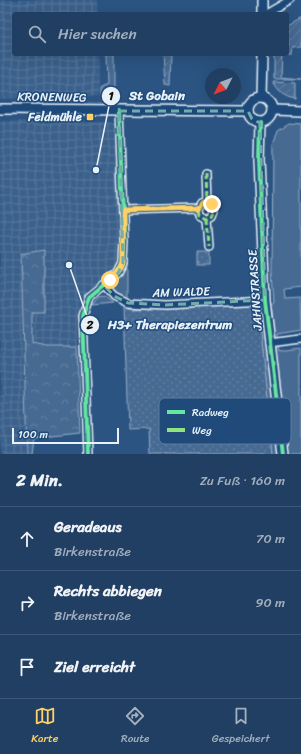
<!DOCTYPE html>
<html lang="de">
<meta charset="utf-8">
<style>
:root{--surface:#203f62;--page:#284668;--text:#f1f3f6;--muted:#a2afbe;--line:#3d5877;--accent:#ffd166}
body{margin:0;font-family:Sriracha,sans-serif;background:var(--page);color:var(--text)}
.compass{position:absolute;left:205px;top:68px;width:36px;height:36px;border-radius:50%;background:var(--surface);box-shadow:0 4px 16px #0002;rotate:228deg}
.scale{position:absolute;left:12px;bottom:10px;width:107px;box-sizing:border-box;padding-left:4px;border:2px solid #e8f1f8;border-top:0;font-size:11px;line-height:14px;white-space:nowrap;color:#e8f1f8;-webkit-text-stroke:3px #1f4a7a;paint-order:stroke}
.stop{position:absolute;width:12px;height:12px;margin:-9px;border:3px solid #ffd166;border-radius:50%;background:#fff}
.stop.end{background:#ffd166;border-color:#fff;box-shadow:0 1px 4px #0008}
.list{margin:0;padding:0;list-style:none}
h2{display:flex;justify-content:space-between;align-items:center;height:52px;margin:0;padding:0 16px;font-size:17px}
h2 small{font-size:13px;font-weight:400;color:var(--muted)}
.list li{display:grid;grid-template-columns:26px 1fr auto;gap:12px;align-items:center;box-sizing:border-box;height:64px;padding:0 16px;border-top:1px solid var(--line)}
.list b{display:block;font-size:15px;white-space:nowrap}
.list p{margin:0;font-size:13px;white-space:nowrap;color:var(--muted)}
.list em{font-size:13px;font-style:normal;color:var(--muted)}
.icon{flex:none;width:22px;height:22px;fill:none;stroke:currentColor;stroke-width:2;stroke-linecap:round;stroke-linejoin:round}
.map{position:relative;flex:none;width:301px;height:454px;overflow:hidden}
.search{position:absolute;background:var(--surface);box-shadow:0 4px 16px #0002;left:12px;right:12px;top:12px;height:44px;display:flex;align-items:center;gap:10px;box-sizing:border-box;padding:0 14px;border-radius:4px;color:var(--muted);font-size:15px}
.sheet{height:244px;background:var(--surface)}
nav{display:flex;justify-content:space-around;align-items:center;box-sizing:border-box;height:56px;border-top:1px solid var(--line);background:var(--surface);font-size:11px;color:var(--muted)}
nav a{display:grid;justify-items:center;gap:2px}
nav .on{color:var(--accent)}
.map>svg:first-child{display:block}
</style>
<div class="map">
<svg width="301" height="454" viewBox="0 0 301 454">
<defs>
<pattern id="industrial-grid" width="8" height="8" patternUnits="userSpaceOnUse"><rect width="8" height="8" fill="#3a608b"/><path d="M0 4h8M4 0v8" fill="none" stroke="#56779c"/></pattern>
<pattern id="forest-crowns" width="20" height="18" patternUnits="userSpaceOnUse"><rect width="20" height="18" fill="#476b93"/><path d="M2 6a3 3 0 1 1 6 0M12 15a3 3 0 1 1 6 0" fill="none" stroke="#6281a3"/></pattern>
<pattern id="park-dots" width="8" height="8" patternUnits="userSpaceOnUse"><rect width="8" height="8" fill="#476b93"/><path d="M2 2h.1M6 6h.1" fill="none" stroke="#6281a3" stroke-width="1.8" stroke-linecap="round"/></pattern>
<pattern id="garden-furrows" width="10" height="10" patternUnits="userSpaceOnUse"><rect width="10" height="10" fill="#476b93"/><path d="M-1 1l2-2M0 10L10 0M9 11l2-2" fill="none" stroke="#6281a3"/></pattern>
</defs>
<rect width="100%" height="100%" fill="#2b5482"/>
<filter id="ink" filterUnits="userSpaceOnUse"><feTurbulence type="fractalNoise" baseFrequency=".025" numOctaves="2"/><feDisplacementMap in="SourceGraphic" scale="8" xChannelSelector="R" yChannelSelector="G"/><feConvolveMatrix kernelMatrix="1 2 1 2 8 2 1 2 1" color-interpolation-filters="sRGB"/></filter>
<g filter="url(#ink)">
<!-- industrial -->
<g fill="url(#industrial-grid)">
<path d="M0,0H97L98,14H14V54H98V97L0,99Z"/>
<path d="M0,121L111,122L115,124L120,234L119,256L117,264L112,272L88,290L77,321V347H48L32,344V312H44V250L21,254L27,454H0Z"/>
</g>
<!-- grass -->
<g fill="#476b93" stroke="#98aec6">
<path d="M106,54H114V97H100V88L107,85Z"/>
<path d="M289,123L301,124V287L284,289L285,299L300,298L301,330L277,334L279,351L301,348V454H273L257,304L274,303L272,272L273,144L278,130Z"/>
<path d="M125,265H127V300L117,296L112,286L124,270Z"/>
<path d="M104,296L113,303L92,305L98,297Z"/>
</g>
<!-- forest -->
<path fill="url(#forest-crowns)" stroke="#98aec6" d="M44,250V312H32V344L48,347H77L80,433L34,438L32,454H27L21,254Z"/>
<!-- park -->
<g fill="url(#park-dots)" stroke="#98aec6">
<rect x="197" y="252" width="12" height="13"/>
<path d="M257,304L273,454H150L149,429L128,430L124,307L133,309Z"/>
</g>
<!-- garden -->
<g fill="url(#garden-furrows)" stroke="#98aec6">
<path d="M301,18V47L293,48L292,55H282L281,77L301,79H274V54H287V47L289,46L287,26Z"/>
<path d="M163,54H171L170,86L165,85Z"/>
<path d="M273,82L295,83V99C284,97 278,92 273,82Z"/>
</g>
<g fill="none" stroke-linecap="round" stroke-linejoin="round">
<!-- minor casing -->
<g stroke="#e8f1f8" stroke-width="10">
<g id="minor">
<path d="M266,14L290,0"/>
<path d="M206,174L207,202"/>
<path d="M123,210L199,208L202,203L207,202L212,204L214,210L212,215L207,218L200,214L199,208"/>
<path d="M207,218L209,247"/>
<path d="M104,285L114,296L128,303L165,305L265,300"/>
<path d="M269,343L301,339"/>
<path d="M88,454L83,316L89,297L118,273L123,263L124,241L119,111"/>
</g>
</g>
<!-- tertiary casing -->
<g stroke="#e8f1f8" stroke-width="12">
<g id="tertiary">
<path d="M262,0V14"/>
<circle cx="260" cy="110" r="12"/>
<path d="M261,98L262,54"/>
<path d="M0,109L248,111"/>
<path d="M273,110L301,111"/>
<path d="M260,123L259,160L265,300L283,454"/>
</g>
</g>
<!-- minor -->
<use href="#minor" stroke="#1f4a7a" stroke-width="7"/>
<!-- tertiary -->
<use href="#tertiary" stroke="#1f4a7a" stroke-width="9"/>
<!-- quiet -->
<g stroke="#91e382" stroke-width="3" stroke-dasharray="6 3" stroke-linecap="butt">
<path d="M206,174L207,202"/>
<path d="M123,210L199,208L202,203L207,202L212,204L214,210L212,215L207,218L200,214L199,208"/>
<path d="M207,218L209,247"/>
</g>
<!-- cycleway casing -->
<g stroke="#1f4a7a" stroke-width="6">
<g id="cycleway">
<path d="M260,123L259,160L265,300L283,454"/>
<path d="M88,454L83,316L89,297L118,273L123,263L124,241L119,111"/>
</g>
</g>
<!-- cycleway -->
<use href="#cycleway" stroke="#66e7a1" stroke-width="4"/>
</g>
</g>
<g fill="none" stroke-linecap="round" stroke-linejoin="round" filter="url(#ink)">
<!-- route -->
<path stroke="#ffd166" stroke-width="5" d="M110,280L121,268L123,263V210L199,208L204,202L212,204"/>
</g>
<!-- marked area -->
<path fill="none" stroke="#71adac" stroke-width="3" stroke-dasharray="8 5" stroke-linejoin="round" d="M119,111H248L252,119L260,123L265,300L165,305L128,303L114,296L104,285L118,273L123,263Z"/>
<!-- markers -->
<rect fill="#ffd166" stroke="#1f4a7a" stroke-width="1.5" x="86" y="113" width="8" height="8" rx="2"/>
<g text-anchor="middle" stroke-width="3" stroke-linejoin="round" paint-order="stroke">
<!-- street labels -->
<g font-size="12" fill="#e8f1f8" stroke="#1f4a7a">
<text transform="translate(52 97) rotate(1)" y="4">KRONENWEG</text>
<text transform="translate(255 290) rotate(-94)" y="4">JAHNSTRASSE</text>
<text transform="translate(181 292) rotate(-2)" y="4">AM WALDE</text>
</g>
<!-- poi labels -->
<g font-size="12" font-weight="bold" fill="#e8f1f8" stroke="#1f4a7a" text-anchor="end">
<text x="82" y="121">Feldmühle</text>
</g>
</g>
<!-- legend -->
<rect x="159" y="398" width="132" height="46" rx="6" fill="#1f4a7a" stroke="#5b7ca0" stroke-width="1"/>
<rect x="167" y="410" width="18" height="4" fill="#66e7a1"/>
<rect x="167" y="428" width="18" height="4" fill="#91e382"/>
<g font-size="11" fill="#e8f1f8">
<text x="192" y="416">Radweg</text>
<text x="192" y="434">Weg</text>
</g>
<!-- callouts -->
<path fill="none" stroke="#e8f1f8" stroke-width="1.5" d="M96 170L111 96M69 265L90 325"/>
<g fill="#e8f1f8" stroke="#1f4a7a" stroke-width="1.5">
<circle cx="96" cy="170" r="4"/>
<circle cx="69" cy="265" r="4"/>
<circle cx="111" cy="96" r="10"/>
<circle cx="90" cy="325" r="10"/>
</g>
<g font-size="12" text-anchor="middle" font-weight="bold" fill="#111">
<text x="111" y="100">1</text>
<text x="90" y="329">2</text>
</g>
<g font-size="13" text-anchor="middle" font-weight="bold" fill="#e8f1f8" stroke="#1f4a7a" stroke-width="3" stroke-linejoin="round" paint-order="stroke">
<text x="157" y="100">St Gobain</text>
<text x="170" y="329">H3+ Therapiezentrum</text>
</g>
</svg>
<svg class="compass" viewBox="-18 -18 36 36"><path d="M0-13l5 13h-10z" fill="#e53935"/><path d="M0 13l5-13h-10z" fill="#a2afbe"/></svg>
<div class="scale">100 m</div>
<div class="stop" style="left:110px;top:280px"></div>
<div class="stop end" style="left:212px;top:204px"></div>
<div class="search"><svg class="icon" aria-label="search" viewBox="0 0 24 24"><circle cx="10" cy="10" r="6"/><path d="M15 15l6 6"/></svg>Hier suchen</div>
</div>
<section class="sheet">
<h2>2 Min.<small>Zu Fuß · 160 m</small></h2>
<ul class="list">
<li><svg class="icon" aria-label="ahead" viewBox="0 0 24 24"><path d="M12 20V5M6 11l6-6 6 6"/></svg><div><b>Geradeaus</b><p>Birkenstraße</p></div><em>70 m</em></li>
<li><svg class="icon" aria-label="right" viewBox="0 0 24 24"><path d="M7 20v-9h11M14 6l5 5-5 5"/></svg><div><b>Rechts abbiegen</b><p>Birkenstraße</p></div><em>90 m</em></li>
<li><svg class="icon" aria-label="arrive" viewBox="0 0 24 24"><path d="M6 21V4h12l-3 4 3 4H6"/></svg><div><b>Ziel erreicht</b></div></li>
</ul>
</section>
<nav>
<a class="on"><svg class="icon" aria-label="map" viewBox="0 0 24 24"><path d="M3 6l6-2 6 2 6-2v14l-6 2-6-2-6 2zM9 4v14M15 6v14"/></svg>Karte</a>
<a><svg class="icon" aria-label="directions" viewBox="0 0 24 24"><path d="M12 3l9 9-9 9-9-9zM9 14v-3h6M13 9l2 2-2 2"/></svg>Route</a>
<a><svg class="icon" aria-label="saved" viewBox="0 0 24 24"><path d="M7 4h10v16l-5-4-5 4z"/></svg>Gespeichert</a>
</nav>
